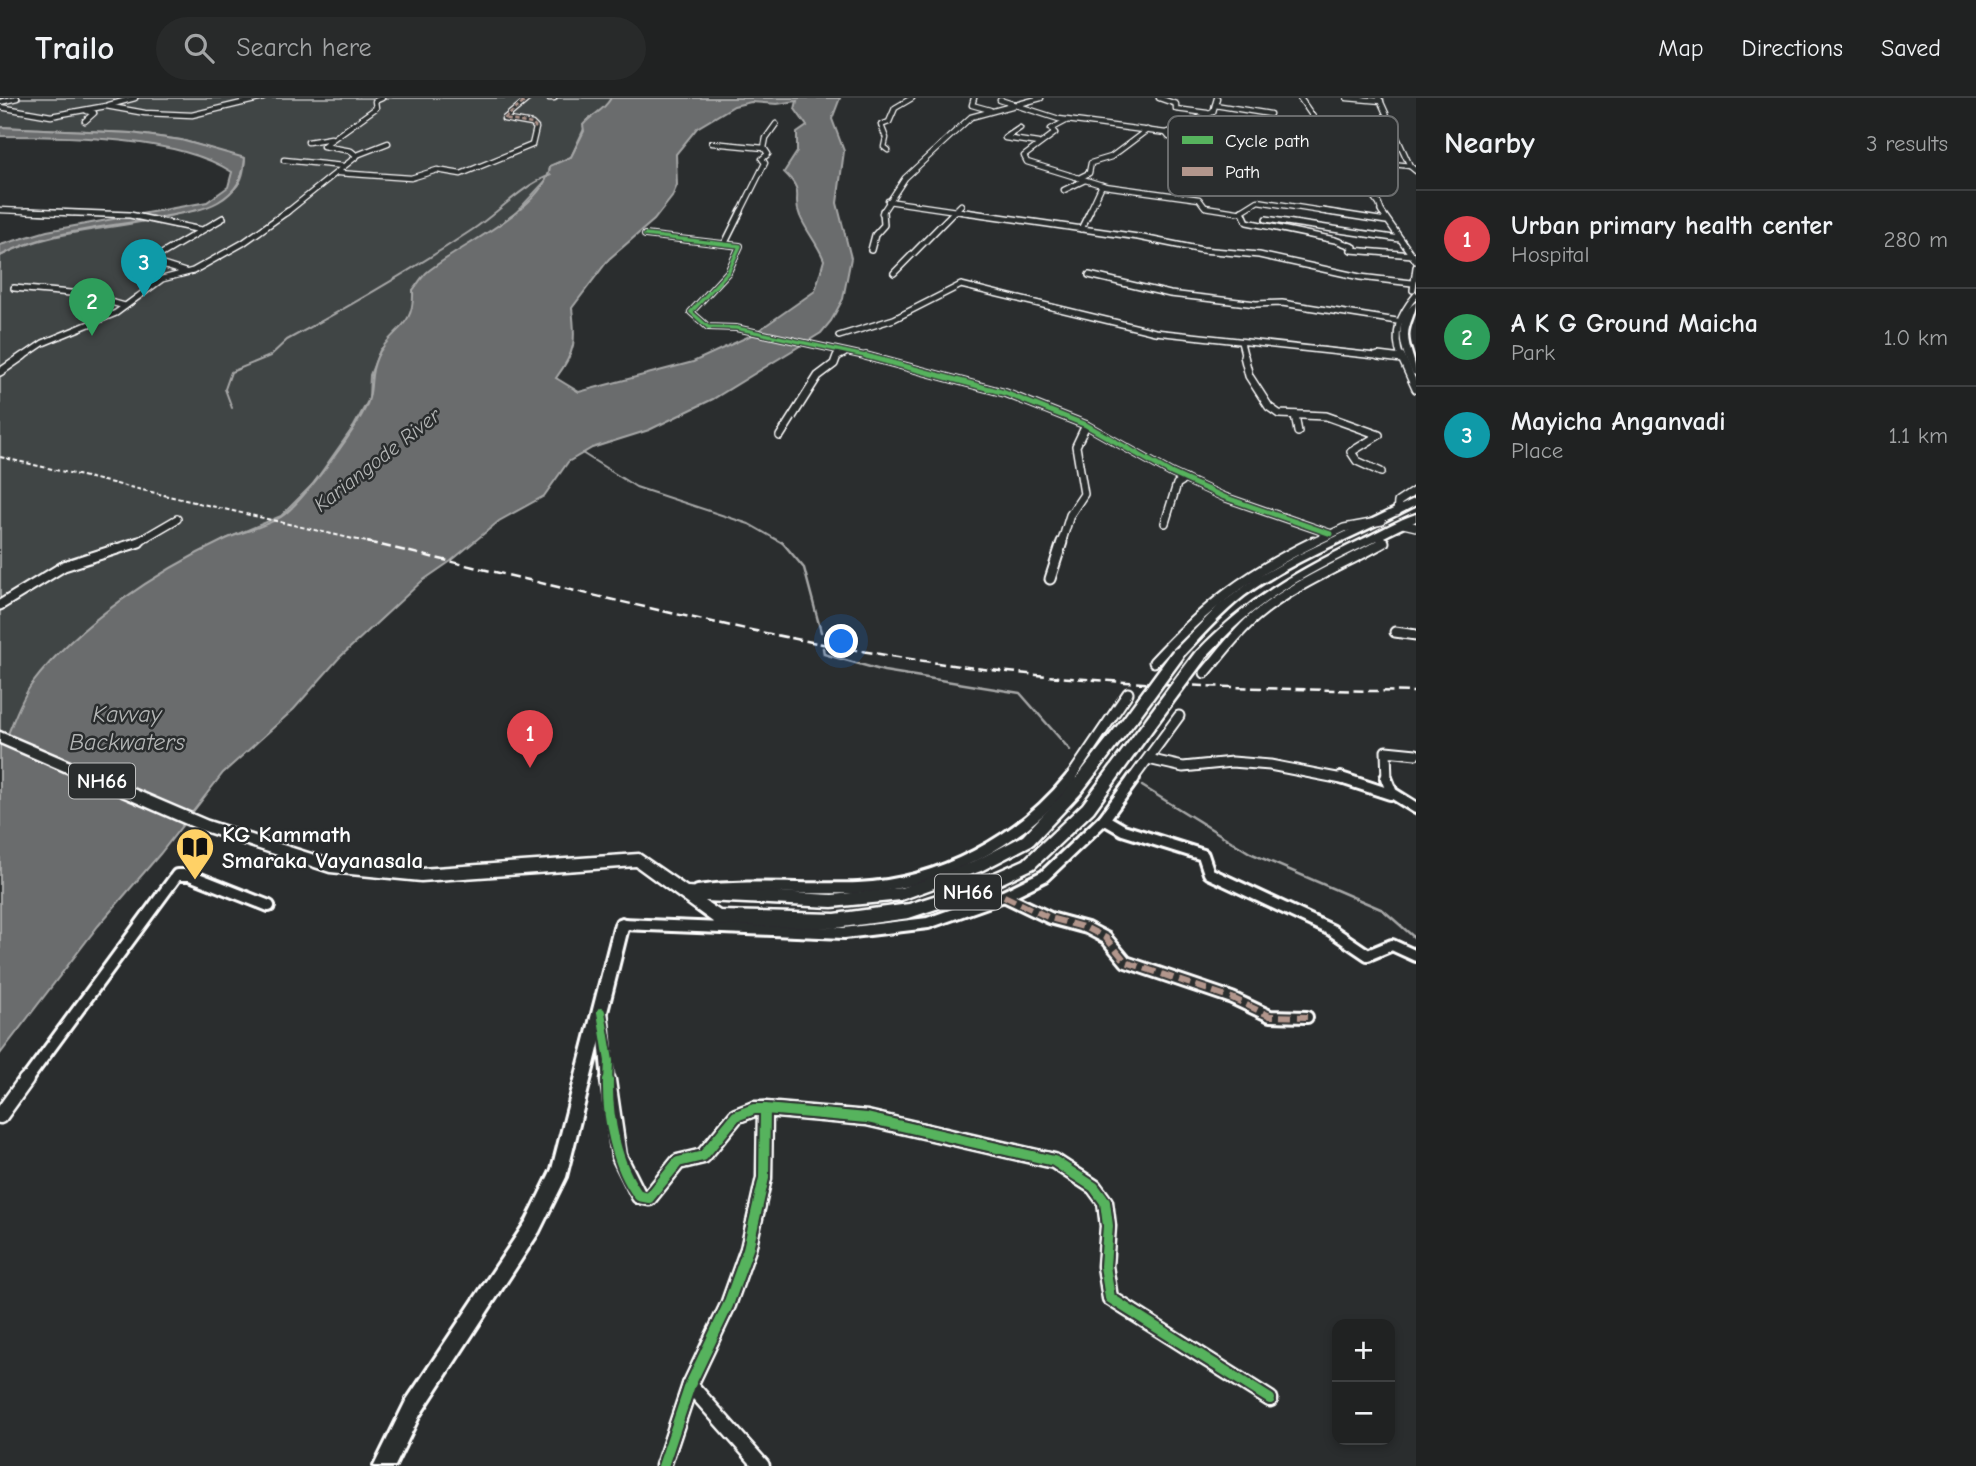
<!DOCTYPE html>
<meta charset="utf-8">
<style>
:root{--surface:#202222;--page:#282a2a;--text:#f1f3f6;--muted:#a2a4a5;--line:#3d3f40;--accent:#ffd166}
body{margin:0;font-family:"Comic Neue",sans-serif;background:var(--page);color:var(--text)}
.controls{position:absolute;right:21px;bottom:21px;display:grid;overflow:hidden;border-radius:14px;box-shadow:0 4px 10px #0003}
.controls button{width:63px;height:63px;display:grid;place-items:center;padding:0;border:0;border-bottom:2px solid var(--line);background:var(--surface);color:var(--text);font:35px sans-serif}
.you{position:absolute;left:842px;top:544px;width:24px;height:24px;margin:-18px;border:5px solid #fff;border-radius:50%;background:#1a73e8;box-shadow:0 0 0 10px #1a73e833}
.badge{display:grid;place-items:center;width:46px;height:46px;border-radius:50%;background:var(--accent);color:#fff;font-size:23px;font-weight:700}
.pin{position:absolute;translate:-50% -58px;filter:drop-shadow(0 2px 4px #0008)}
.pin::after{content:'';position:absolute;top:37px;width:24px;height:21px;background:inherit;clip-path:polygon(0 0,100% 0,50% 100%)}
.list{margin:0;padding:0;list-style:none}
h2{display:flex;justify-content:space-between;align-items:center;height:91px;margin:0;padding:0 28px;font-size:30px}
h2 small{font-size:23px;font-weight:400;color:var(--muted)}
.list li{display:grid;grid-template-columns:46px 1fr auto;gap:21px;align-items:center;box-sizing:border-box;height:98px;padding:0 28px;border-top:2px solid var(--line)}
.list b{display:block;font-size:26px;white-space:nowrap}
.list p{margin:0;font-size:23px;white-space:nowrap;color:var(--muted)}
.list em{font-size:23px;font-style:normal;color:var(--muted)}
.icon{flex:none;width:38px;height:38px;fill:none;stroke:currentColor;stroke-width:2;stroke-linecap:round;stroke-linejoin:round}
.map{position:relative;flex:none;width:1416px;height:1368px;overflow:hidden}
header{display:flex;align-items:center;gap:42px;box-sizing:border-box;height:98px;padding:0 35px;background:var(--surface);border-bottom:2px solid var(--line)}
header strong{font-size:33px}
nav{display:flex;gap:38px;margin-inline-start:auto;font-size:24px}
.search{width:490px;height:63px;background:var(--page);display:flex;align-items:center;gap:18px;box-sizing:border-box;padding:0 24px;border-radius:38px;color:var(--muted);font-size:26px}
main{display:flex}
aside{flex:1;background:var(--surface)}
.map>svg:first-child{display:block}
</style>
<header>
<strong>Trailo</strong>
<div class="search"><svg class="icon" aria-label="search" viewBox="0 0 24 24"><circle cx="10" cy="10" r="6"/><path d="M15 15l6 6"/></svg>Search here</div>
<nav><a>Map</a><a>Directions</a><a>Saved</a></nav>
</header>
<main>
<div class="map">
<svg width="1416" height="1368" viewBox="0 0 1416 1368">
<rect width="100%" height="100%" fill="#2a2d2e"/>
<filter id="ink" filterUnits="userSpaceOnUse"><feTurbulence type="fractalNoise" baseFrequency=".0143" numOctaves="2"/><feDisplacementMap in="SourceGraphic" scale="14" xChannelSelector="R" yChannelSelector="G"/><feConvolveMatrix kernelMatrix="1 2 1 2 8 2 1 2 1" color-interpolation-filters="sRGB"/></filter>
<g filter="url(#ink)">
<!-- green -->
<path fill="#414445" stroke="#a0a2a2" stroke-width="2" d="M0,0H611L606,11L589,20L571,59L550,68L549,79L513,118L450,161L413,192L414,211L402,231L380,252L370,277L369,301L354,328L313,386L281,418L226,441L122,504L0,646V158C65,124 145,135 211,103C218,99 229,96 235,90C243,82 244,71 245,61L181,42L131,35L0,29Z"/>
<!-- water -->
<g fill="#6a6c6d" stroke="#a6a7a7" stroke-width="2" fill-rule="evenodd">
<path d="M611,0H840L832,21L844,53L837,105L851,160L843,201L831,223L821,235L713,301L649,332L592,350L568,364L544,398L499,423L451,463L422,483L339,560L294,611L223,675L160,756L98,828L0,956V646L5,643C13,625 20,602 32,586C78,525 158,473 226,441C244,433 265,429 281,419C301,406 364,323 369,300C373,284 369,277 377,259C390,230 415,232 413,192C417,187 421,180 426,175C456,149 547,110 550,68L571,59L584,33L583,27C593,15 602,15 611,0ZM797,3L795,11L807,28L797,35V54L784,74C807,96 791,97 800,118C806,133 818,146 824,162L815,193L752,237L693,264L579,294L556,280C576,253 576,243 572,210L609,161L654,122L672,99L677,87L676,56L697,30L734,8L751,4L777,6Z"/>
<path d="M0,29L131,35L181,42L245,60C243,80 237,93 218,104C200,114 176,116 156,120C104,130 47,133 0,158V147L47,133L207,104L228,89L232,74C177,38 66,38 0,38Z"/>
</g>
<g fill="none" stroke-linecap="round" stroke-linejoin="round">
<!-- stream-far1 -->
<g stroke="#a6a7a7" stroke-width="2">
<path d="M232,310L225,291L231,274L270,258L287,242C350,208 412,172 472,132C498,115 522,87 551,77"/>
<path d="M582,355L636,389L749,426L784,446"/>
</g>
<!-- stream -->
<g stroke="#a6a7a7" stroke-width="2.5">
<path d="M782,444L804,470L821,534"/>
<path d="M823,550L824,556L884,573L1020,595L1070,652"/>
<path d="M1142,688L1250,755L1383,812L1416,841"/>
</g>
<!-- minor-far5 casing -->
<g stroke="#fff" stroke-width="7">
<g id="minor-far5">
<path d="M549,0H554"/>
<path d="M974,0L972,7L990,12"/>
<path d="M1159,0L1176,6V11L1207,15"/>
<path d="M1300,0L1329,42H1321V50H1316L1318,58"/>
<path d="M1347,0L1381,3"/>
<path d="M1379,0L1410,68"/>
<path d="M1000,2L1059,21L1166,35L1169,39L1410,68L1416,73"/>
<path d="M0,4L17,0"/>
<path d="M109,7L135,0"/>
<path d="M1215,7L1270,16"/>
<path d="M0,9L51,18L106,8L145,15L192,17L263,0"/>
<path d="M85,23L94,15L87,13"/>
<path d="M1066,23L1051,31L1055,35L1024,58L1027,64L1105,88L1199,101L1205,109L1243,115"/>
<path d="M1020,30L1005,40L1038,45"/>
<path d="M1166,35L1213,14L1217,0"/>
<path d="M308,44L331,40"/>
<path d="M712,45L764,50L768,56L762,61L765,65L740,115"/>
<path d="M764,50L766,40L776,26"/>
<path d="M888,52L884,49L886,40L881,27L889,24L895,10L912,0"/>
<path d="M357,57L388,45"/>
<path d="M284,62L343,68"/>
<path d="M1345,62L1379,106L1382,115"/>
<path d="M338,75L411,80L437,72L461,76L532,47L536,30L532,26L504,21L529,0"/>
<path d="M1081,79L1089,75L1091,65L1111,59L1147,32"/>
<path d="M1064,92L1085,82"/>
<path d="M888,103L970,115"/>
<path d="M0,112L73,115"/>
<path d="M1242,113L1258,103L1334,115"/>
<path d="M286,115L357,58L351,53L323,48L376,10L375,3L382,0"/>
<path d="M882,115L905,80L971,19L1041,0"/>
<path d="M953,115L961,107"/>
<path d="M1089,115L1102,87"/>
</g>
</g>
<!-- minor-far4 casing -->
<g stroke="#fff" stroke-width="8">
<g id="minor-far4">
<path d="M27,113L130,117L201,132"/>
<path d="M958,113L1138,139L1202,152L1259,157L1360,179L1412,185"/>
<path d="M1242,113L1247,124L1335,142L1354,149L1351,152L1413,157"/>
<path d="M1322,113L1386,123"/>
<path d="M1381,113L1416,163"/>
<path d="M1266,121L1400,141"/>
<path d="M1081,131L1090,113"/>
<path d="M645,137L740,148L728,174L691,214L708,229L736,230L874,260"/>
<path d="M725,145L741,113"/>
<path d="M871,152L875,137L884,127L883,113"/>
<path d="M185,174L150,163L223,120"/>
<path d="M894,175L955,113"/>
<path d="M1089,177L1170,196L1256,206L1282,205L1397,223"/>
<path d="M14,190L82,196L125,208"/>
<path d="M1413,192L1416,169"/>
<path d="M839,238L894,221L961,187L1155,234L1394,260"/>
<path d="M1241,244L1245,260"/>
<path d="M21,260L43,245L116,215L162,181L193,173L243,145L288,113"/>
<path d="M836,260L844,256"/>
<path d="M1401,260C1392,235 1399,217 1416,197"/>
</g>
</g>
<!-- minor-far3 casing -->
<g stroke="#fff" stroke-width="10">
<g id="minor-far3">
<path d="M866,258L1005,295L1086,327L1171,375L1224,399L1331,436"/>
<path d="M1244,258L1249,278L1269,309L1279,316L1326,318L1379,337L1351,354L1357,363L1381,374"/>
<path d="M1378,258L1402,261"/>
<path d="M1401,258L1416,291"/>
<path d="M0,274L23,258"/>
<path d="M1295,317L1298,334"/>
<path d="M780,338L818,278L834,266L837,258"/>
<path d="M1397,414L1398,404L1416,392"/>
<path d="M1165,425L1177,386L1185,381"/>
<path d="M1403,426L1416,429"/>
<path d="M1378,438L1384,444L1381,446"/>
<path d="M134,446L177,421"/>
<path d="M1061,446L1070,417L1084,396L1076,348L1086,327"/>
<path d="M1310,446L1344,430L1382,423"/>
</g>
</g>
<!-- minor-far2 casing -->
<g stroke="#fff" stroke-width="13">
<g id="minor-far2">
<path d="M1050,481L1062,444"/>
<path d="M0,507L64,468L139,444"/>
<path d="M1395,534L1416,537"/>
<path d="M1154,564C1206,508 1244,478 1313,444"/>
<path d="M1205,575C1222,555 1236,535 1256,518C1295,486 1341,468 1384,444"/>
<path d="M1148,661L1183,669L1232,664L1270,667L1347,682"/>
<path d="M1069,682L1128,595"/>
<path d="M1132,682L1179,618"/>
<path d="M1387,682L1386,653L1416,656"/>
</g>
</g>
<!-- minor-far1 casing -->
<g stroke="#fff" stroke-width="16">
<g id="minor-far1">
<path d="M1341,680L1390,696"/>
<path d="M1386,680L1392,695L1416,710"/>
<path d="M1104,721L1123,732L1203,757L1209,775L1331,832L1368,857L1392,847L1416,858"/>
<path d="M698,793C751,786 805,792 858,790C940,786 1020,743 1071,680"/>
<path d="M1004,798L1050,820L1087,830L1106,840L1126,864L1232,900L1270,918L1307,919"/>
<path d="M622,826L844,835L928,825L1004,798L1044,778L1104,721L1134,680"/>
<path d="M602,918L608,984"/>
<path d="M25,984L177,777H190L269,808"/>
</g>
</g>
<!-- minor casing -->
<g stroke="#fff" stroke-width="19">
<g id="minor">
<path d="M608,982L619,1058L639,1098L649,1100L678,1064L703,1058L736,1018L754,1011H765L764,1080L748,1151L728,1207L690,1287L663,1368"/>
<path d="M765,1011L867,1020L1054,1063L1094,1089L1105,1104L1108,1128L1105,1168L1110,1200L1270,1301"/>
<path d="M0,1018L26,982"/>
<path d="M690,1287L762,1368"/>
</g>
</g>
<!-- major casing -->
<g stroke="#fff" stroke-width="6">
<path id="major" d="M622,820L627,822L629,826L566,1079L539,1134L420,1317L395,1368H374L406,1303L527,1122L552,1071L615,826L617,822Z"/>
</g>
<!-- highway casing -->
<g stroke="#fff" stroke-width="5">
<g id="highway">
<path d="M1416,204C1416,216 1408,225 1408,237C1408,251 1416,262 1416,277L1413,276C1401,254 1391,221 1416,204Z"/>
<path d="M1416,400V407C1359,438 1296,460 1244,498C1221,516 1202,538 1182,559H1174L1172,556L1174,553L1219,507L1256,480L1300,456Z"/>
<path d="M1416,416V423C1361,451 1304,474 1255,512C1236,526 1220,544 1204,561H1196L1194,558L1196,555C1247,501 1296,473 1363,441C1380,433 1398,422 1416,416Z"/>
<path d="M1131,615L1138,620L1136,623L1080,696L1033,746L981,773L901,802L832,809L705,803L720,813L835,816L909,806L965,788L1024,762L1083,706L1146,621H1156L1158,624L1156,627L1093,714L1034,770L975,798L909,820L835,830L717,827L636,768L421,783L330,774L198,731L0,645V634L208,723L330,762L421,771L639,756L687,789L832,797L901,790L971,765L1023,738L1070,688L1126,617Z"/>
</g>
</g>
<!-- minor-far5 -->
<use href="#minor-far5" stroke="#2a2d2e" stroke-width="4.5"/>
<!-- minor-far4 -->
<use href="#minor-far4" stroke="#2a2d2e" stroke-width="5"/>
<!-- minor-far3 -->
<use href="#minor-far3" stroke="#2a2d2e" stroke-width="7"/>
<!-- minor-far2 -->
<use href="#minor-far2" stroke="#2a2d2e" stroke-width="9"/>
<!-- minor-far1 -->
<use href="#minor-far1" stroke="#2a2d2e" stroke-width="10"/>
<!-- minor -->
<use href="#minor" stroke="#2a2d2e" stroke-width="14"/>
<!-- major -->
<use href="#major" fill="#2a2d2e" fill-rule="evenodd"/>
<!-- highway -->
<use href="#highway" fill="#2a2d2e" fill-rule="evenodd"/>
<!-- rail-far1 -->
<path stroke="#fff" stroke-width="2" stroke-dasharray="4.5 2.5" stroke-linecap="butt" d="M0,359L375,446"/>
<!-- rail -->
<path stroke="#fff" stroke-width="2.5" stroke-dasharray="10 4.5" stroke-linecap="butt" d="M367,444C589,495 811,555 1037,577C1163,589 1290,591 1416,594"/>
<!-- highway-bridge casing -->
<g stroke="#fff" stroke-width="17" stroke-linecap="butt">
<g id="highway-bridge">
<path d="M1131,620L1178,556"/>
<path d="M1151,624L1200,558"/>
</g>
</g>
<!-- highway-bridge -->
<use href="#highway-bridge" stroke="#2a2d2e" stroke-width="12"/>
<!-- quiet-far1 -->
<g stroke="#b2968c" stroke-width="2.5" stroke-dasharray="4.5 2.5" stroke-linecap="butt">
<path d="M529,0L504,21L532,26L536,30"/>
<path d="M549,0H554"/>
</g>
<!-- quiet -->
<path stroke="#b2968c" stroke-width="6" stroke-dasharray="12 6" stroke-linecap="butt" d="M1004,798L1050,820L1087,830L1106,840L1126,864L1232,900L1270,918L1307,919"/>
<!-- cycleway-far3 casing -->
<g stroke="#2a2d2e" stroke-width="6">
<path id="cycleway-far3" d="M645,137L740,148L728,174L691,214L708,229L736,230L874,260"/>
</g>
<!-- cycleway-far2 casing -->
<g stroke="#2a2d2e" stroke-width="8">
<path id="cycleway-far2" d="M866,258L1005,295L1086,327L1171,375L1224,399L1331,436"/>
</g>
<!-- cycleway-far1 casing -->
<g stroke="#2a2d2e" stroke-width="12">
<path id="cycleway-far1" d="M601,914L609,963L608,984"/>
</g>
<!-- cycleway casing -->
<g stroke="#2a2d2e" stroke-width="14">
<g id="cycleway">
<path d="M608,982C607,1019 616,1068 639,1098L649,1100L678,1064L703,1058L736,1018L754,1011H765L764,1080L748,1151L728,1207L690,1287L663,1368"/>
<path d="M765,1011L867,1020L1054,1063L1094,1089L1105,1104L1108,1128L1105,1168L1110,1200L1270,1301"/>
</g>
</g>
<!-- cycleway-far3 -->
<use href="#cycleway-far3" stroke="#56b35d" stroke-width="3.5"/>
<!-- cycleway-far2 -->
<use href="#cycleway-far2" stroke="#56b35d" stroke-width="5"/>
<!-- cycleway-far1 -->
<use href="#cycleway-far1" stroke="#56b35d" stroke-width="8"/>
<!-- cycleway -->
<use href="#cycleway" stroke="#56b35d" stroke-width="10"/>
</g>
</g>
<!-- icons -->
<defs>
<g id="library-pin" transform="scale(2.0125)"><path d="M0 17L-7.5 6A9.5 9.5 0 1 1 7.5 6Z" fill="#ffd166" stroke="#2a2d2e"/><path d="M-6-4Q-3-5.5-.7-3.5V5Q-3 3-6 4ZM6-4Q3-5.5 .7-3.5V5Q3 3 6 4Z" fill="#111"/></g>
</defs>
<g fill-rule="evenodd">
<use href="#library-pin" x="195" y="749"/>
</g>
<g text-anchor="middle" stroke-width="5" stroke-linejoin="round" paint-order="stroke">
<!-- far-water labels -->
<g font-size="21" font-style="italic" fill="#b4b6b6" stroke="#2a2d2e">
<text transform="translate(377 362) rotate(-38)" y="7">Kariangode River</text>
</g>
<!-- shield labels -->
<g fill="#2a2d2e" stroke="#bfc0c0" stroke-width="2">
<rect x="69" y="665.5" width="66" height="35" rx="5"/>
<rect x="935" y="776.5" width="66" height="35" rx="5"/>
</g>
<g font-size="21" font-weight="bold" fill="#fff">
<text x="102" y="690">NH66</text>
<text x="968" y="801">NH66</text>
</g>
<!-- poi labels -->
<g font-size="23" font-weight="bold" fill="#fff" stroke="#2a2d2e" text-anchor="start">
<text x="222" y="744">KG Kammath<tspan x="222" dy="26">Smaraka Vayanasala</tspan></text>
</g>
<!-- water labels -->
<g font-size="24" font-style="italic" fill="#b4b6b6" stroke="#2a2d2e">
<text x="127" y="624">Kavvay<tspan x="127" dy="28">Backwaters</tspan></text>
</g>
</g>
<!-- legend -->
<rect x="1168" y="18" width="230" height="80" rx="10" fill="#2a2d2e" stroke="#6a6c6d" stroke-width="2"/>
<rect x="1182" y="38" width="31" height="8" fill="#56b35d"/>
<rect x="1182" y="69" width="31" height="9" fill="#b2968c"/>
<g font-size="19" fill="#fff">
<text x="1225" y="49">Cycle path</text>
<text x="1225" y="80">Path</text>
</g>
</svg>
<div class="controls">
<button>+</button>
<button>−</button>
</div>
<div class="you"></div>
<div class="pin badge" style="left:530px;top:670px;background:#e0444e">1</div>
<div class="pin badge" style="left:92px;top:238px;background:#2e9e5b">2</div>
<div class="pin badge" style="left:144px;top:199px;background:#0f9aa8">3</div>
</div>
<aside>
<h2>Nearby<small>3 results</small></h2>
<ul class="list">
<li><span class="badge" style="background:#e0444e">1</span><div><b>Urban primary health center</b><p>Hospital</p></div><em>280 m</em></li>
<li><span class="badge" style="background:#2e9e5b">2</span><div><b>A K G Ground Maicha</b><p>Park</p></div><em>1.0 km</em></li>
<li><span class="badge" style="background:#0f9aa8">3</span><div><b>Mayicha Anganvadi</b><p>Place</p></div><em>1.1 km</em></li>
</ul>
</aside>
</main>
